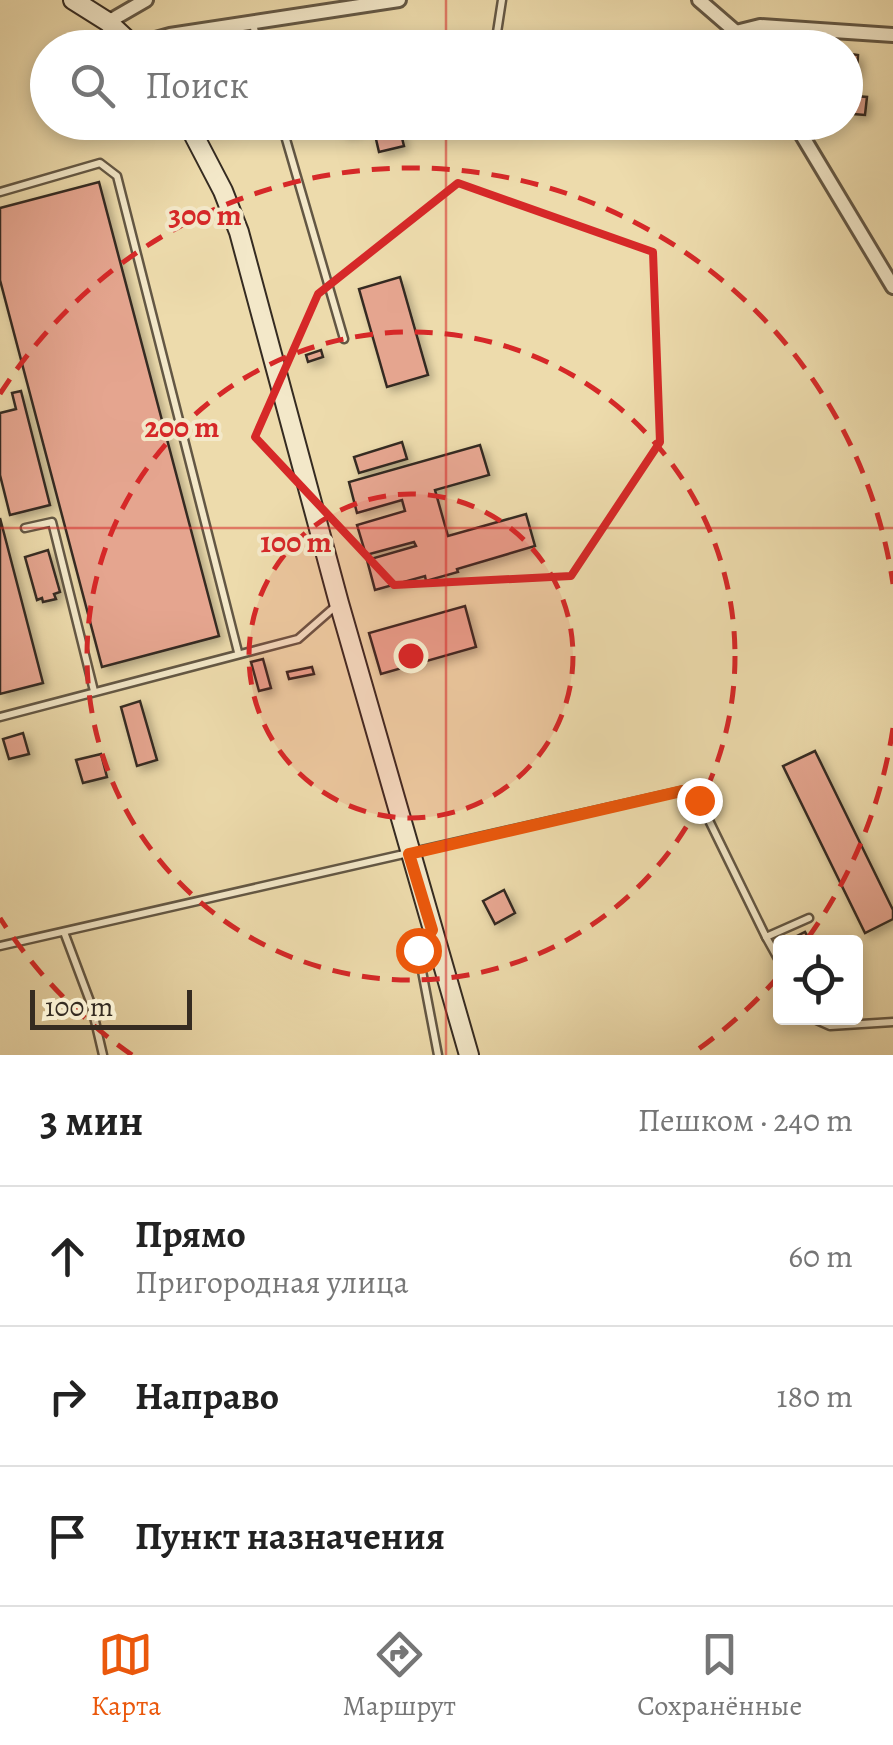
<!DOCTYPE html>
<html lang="ru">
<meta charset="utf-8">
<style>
:root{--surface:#fff;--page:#f6f6f6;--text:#222;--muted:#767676;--line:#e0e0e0;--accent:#ea580c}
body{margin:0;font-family:Alegreya,serif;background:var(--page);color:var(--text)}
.controls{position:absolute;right:30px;bottom:30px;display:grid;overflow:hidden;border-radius:10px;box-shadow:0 5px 15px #0003}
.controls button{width:90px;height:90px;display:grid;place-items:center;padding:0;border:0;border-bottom:2px solid var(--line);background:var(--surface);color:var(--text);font:50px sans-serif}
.scale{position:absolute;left:30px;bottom:25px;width:162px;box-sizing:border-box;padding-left:10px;border:5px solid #352b21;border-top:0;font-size:28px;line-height:35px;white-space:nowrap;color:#352b21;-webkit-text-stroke:8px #f3e8c9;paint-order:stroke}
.stop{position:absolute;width:30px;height:30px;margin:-22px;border:8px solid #ea580c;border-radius:50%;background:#fff}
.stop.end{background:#ea580c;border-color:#fff;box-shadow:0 2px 10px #0008}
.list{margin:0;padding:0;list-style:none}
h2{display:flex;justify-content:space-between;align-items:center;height:130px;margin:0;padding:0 40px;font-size:42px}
h2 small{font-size:32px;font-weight:400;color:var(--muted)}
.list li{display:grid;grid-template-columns:65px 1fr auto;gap:30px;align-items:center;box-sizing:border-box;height:140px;padding:0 40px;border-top:2px solid var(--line)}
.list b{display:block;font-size:38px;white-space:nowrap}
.list p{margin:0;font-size:32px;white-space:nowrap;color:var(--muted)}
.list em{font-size:32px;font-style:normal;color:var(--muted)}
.icon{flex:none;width:55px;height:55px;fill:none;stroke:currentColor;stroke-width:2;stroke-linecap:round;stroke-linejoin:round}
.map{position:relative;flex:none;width:893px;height:1055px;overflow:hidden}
.search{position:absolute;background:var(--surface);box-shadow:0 5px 15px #0003;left:30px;right:30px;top:30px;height:110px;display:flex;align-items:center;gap:25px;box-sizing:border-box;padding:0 35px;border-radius:55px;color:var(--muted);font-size:38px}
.sheet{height:550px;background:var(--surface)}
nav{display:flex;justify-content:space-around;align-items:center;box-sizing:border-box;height:140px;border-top:2px solid var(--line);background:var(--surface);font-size:28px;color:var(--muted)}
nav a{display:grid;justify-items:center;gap:5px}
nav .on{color:var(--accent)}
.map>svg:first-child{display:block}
</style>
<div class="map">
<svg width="893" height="1055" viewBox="0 0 893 1055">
<defs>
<filter id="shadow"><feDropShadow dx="4.5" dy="4.5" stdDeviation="5" flood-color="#0004"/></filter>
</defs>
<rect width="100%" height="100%" fill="#eddbac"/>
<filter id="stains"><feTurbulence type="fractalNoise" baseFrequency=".002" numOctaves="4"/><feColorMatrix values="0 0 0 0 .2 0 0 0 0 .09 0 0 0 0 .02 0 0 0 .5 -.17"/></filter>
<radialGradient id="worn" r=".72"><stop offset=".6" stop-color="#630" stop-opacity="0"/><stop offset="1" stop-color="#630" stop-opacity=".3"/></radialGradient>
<!-- building -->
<g fill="#e5a58f" stroke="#352b21" stroke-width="2.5" filter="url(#shadow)">
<path d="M851,54L858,55L857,73L846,72V62H850Z"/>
<path d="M854,96L867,97L865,115L853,114Z"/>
<path d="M358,122L360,129L345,133L342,123Z"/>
<path d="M372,122H398L404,146L379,152Z"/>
<path d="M99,182L219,636L102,667L0,280V208Z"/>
<path d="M400,277L428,375L387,387L359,289Z"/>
<path d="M321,350L323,357L308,362L306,355Z"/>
<path d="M21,391L50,505L10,515L0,475V413L16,409L12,393Z"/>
<path d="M402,442L407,459L359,473L354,457Z"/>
<path d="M480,445L489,475L435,490L448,536L526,514L535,546L457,569L458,572L426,581L425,576L375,590L367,560L416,546L414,542L366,555L357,525L405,511L402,500L357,513L349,482Z"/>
<path d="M0,518L43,683L0,694Z"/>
<path d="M48,550L60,592L54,594L56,599L43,602L42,598L37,600L25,557Z"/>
<path d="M465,606L476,647L381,674L369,633Z"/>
<path d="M263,659L271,688L259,691L251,662Z"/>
<path d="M312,667L314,674L289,679L287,672Z"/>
<path d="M140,701L157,760L137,766L121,707Z"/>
<path d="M23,733L29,754L9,759L3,739Z"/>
<path d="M815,751L893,910V919L865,933L783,766Z"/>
<path d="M101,754L107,777L83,783L76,760Z"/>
<path d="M504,890L515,913L495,924L483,901Z"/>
<path d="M805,932L811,942H787V941Z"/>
</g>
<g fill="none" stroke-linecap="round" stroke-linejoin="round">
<!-- lane casing -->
<g stroke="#635744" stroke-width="11">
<g id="lane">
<path d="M253,24L259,48"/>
<path d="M477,48L496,39L502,0"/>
<path d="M281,122L344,339"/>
<path d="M0,192L100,163L117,176L238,652"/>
<path d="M25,528L52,522L94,691"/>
<path d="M0,717L298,639L338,604"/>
<path d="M64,932L91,1004L103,1055"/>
<path d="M431,932L418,950L438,1055"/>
<path d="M766,937L780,962"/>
<path d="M0,946L681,791L699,800L766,937L809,918"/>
<path d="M812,1018L830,1026L893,1022"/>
</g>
</g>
<!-- street casing -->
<g stroke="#635744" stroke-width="18">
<g id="street">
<path d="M699,0L736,32L746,48"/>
<path d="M108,22L146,0"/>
<path d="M736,32L760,26L893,35"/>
<path d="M134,45L170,35L399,0"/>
<path d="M794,122L893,287"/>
</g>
</g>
<!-- secondary casing -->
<g stroke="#352b21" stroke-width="22">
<g id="secondary">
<path d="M73,0L108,22L136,48"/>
<path d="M187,122L223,191L239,232L339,603L469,1055"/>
</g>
</g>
<!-- lane -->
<use href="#lane" stroke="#f3e8c9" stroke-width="6"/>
<!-- street -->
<use href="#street" stroke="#f3e8c9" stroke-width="12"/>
<!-- secondary -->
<use href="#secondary" stroke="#f3e8c9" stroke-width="18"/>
</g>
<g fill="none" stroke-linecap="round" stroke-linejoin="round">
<!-- route -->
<path stroke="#ea580c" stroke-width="12" d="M418,950L432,930L409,854L682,791L699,800"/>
</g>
<!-- marked area -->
<path fill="none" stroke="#d62828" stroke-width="8" stroke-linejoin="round" d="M458,183L653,252L660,442L571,576L394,585L255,437L318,294Z"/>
<!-- grid -->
<path fill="none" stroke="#d62828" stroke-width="2.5" stroke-opacity="0.55" d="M446,0V48M446,122V1055M0,528H893"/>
<!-- distance rings -->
<circle cx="411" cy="656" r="162" fill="#d62828" fill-opacity=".12"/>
<g fill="none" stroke="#d62828" stroke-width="5" stroke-dasharray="18 12">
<circle cx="411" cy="656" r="162"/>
<circle cx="411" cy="656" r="324"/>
<path d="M893 728A487 487 0 0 1 805 942M779 976A487 487 0 0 1 690 1055M132 1055A487 487 0 0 1 0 918M0 394A487 487 0 0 1 893 584"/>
</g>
<circle cx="411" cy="656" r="15" fill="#d62828" stroke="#f3e8c9" stroke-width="5"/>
<g font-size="30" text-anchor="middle" font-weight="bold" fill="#d62828" stroke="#f3e8c9" stroke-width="8" stroke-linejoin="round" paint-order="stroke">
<text x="205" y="225">300 m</text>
<text x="182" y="437">200 m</text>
<text x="296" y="552">100 m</text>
</g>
<rect width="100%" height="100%" filter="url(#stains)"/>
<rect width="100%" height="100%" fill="url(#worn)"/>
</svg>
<div class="controls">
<button><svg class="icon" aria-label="locate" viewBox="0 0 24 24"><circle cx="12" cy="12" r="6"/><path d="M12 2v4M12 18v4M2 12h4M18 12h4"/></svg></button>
</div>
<div class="scale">100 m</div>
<div class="stop" style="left:418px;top:950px"></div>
<div class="stop end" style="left:699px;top:800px"></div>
<div class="search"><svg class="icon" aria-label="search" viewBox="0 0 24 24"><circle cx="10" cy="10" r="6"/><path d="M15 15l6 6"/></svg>Поиск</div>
</div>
<section class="sheet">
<h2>3 мин<small>Пешком · 240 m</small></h2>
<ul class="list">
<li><svg class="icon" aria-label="ahead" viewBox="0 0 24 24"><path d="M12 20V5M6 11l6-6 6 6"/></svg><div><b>Прямо</b><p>Пригородная улица</p></div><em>60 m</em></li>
<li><svg class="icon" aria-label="right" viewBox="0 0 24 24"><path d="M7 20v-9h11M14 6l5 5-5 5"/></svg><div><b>Направо</b></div><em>180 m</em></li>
<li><svg class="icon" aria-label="arrive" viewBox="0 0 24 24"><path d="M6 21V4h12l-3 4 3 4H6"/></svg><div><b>Пункт назначения</b></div></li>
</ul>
</section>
<nav>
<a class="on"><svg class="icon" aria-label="map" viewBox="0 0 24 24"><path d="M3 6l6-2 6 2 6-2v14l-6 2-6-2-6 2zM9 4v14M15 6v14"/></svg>Карта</a>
<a><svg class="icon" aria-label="directions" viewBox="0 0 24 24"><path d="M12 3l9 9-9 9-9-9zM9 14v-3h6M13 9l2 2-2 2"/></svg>Маршрут</a>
<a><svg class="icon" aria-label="saved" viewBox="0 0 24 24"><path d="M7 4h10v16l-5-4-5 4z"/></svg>Сохранённые</a>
</nav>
